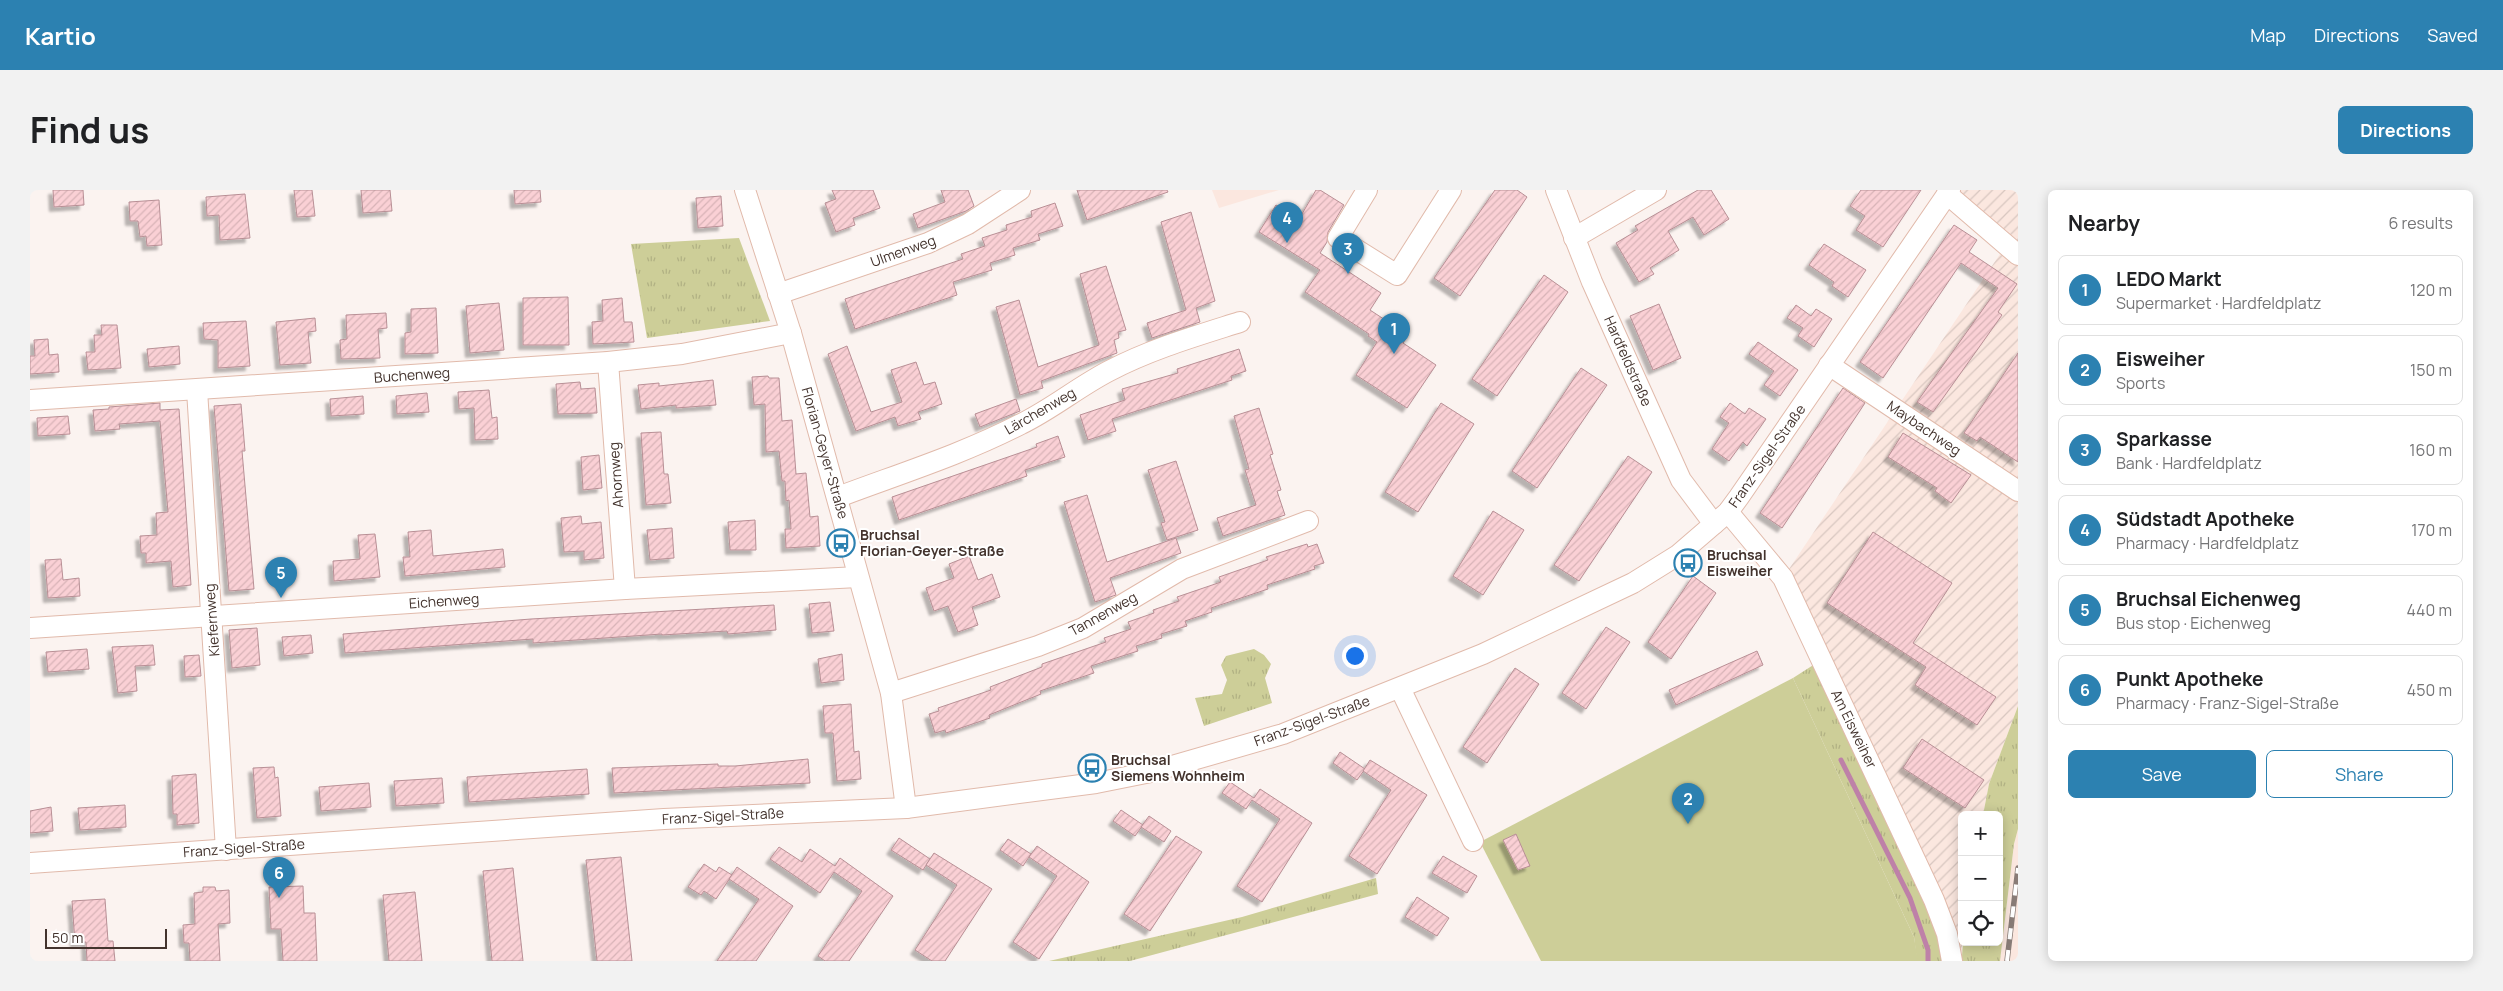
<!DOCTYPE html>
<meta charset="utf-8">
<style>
:root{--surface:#fff;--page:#f2f2f2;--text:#202124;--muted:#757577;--line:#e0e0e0;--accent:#2c81b1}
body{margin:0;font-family:Manrope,sans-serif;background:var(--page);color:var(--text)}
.controls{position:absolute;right:15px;bottom:15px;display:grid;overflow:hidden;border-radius:8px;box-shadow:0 2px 12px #0003}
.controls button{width:45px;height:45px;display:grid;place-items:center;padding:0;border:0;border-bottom:1px solid var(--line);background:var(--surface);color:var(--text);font:25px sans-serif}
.scale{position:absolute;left:15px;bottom:12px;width:122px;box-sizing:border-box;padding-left:5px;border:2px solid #43332d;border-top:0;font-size:14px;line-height:18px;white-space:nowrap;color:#43332d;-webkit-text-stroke:4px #fff;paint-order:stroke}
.you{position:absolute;left:1324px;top:465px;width:18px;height:18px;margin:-12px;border:4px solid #fff;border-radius:50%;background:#1a73e8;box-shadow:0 0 0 8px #1a73e833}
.badge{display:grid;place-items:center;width:32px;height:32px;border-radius:50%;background:var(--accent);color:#fff;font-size:16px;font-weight:700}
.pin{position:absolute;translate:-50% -41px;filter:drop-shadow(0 1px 2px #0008)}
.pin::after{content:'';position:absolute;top:26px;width:18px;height:15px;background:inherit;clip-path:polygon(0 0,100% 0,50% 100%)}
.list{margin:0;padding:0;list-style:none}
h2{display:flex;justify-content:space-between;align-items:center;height:65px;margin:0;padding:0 20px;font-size:21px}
h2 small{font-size:16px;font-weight:400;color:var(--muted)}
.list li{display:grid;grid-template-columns:32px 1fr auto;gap:15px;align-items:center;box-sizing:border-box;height:70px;margin:0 10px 10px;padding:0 10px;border:1px solid var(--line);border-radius:8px}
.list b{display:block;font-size:19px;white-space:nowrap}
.list p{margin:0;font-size:16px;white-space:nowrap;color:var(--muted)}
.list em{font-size:16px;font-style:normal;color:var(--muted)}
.actions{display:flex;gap:10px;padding:15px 20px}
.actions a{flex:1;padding:11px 0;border:1px solid var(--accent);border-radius:8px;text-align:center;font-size:18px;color:var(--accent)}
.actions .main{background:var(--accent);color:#fff}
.icon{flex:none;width:28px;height:28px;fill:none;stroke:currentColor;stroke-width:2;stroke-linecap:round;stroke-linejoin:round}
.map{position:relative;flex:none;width:1988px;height:771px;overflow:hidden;border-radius:8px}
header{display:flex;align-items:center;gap:30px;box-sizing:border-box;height:70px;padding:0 25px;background:var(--accent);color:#fff}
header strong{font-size:24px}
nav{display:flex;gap:28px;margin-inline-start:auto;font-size:18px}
.intro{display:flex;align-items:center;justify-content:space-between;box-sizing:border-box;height:120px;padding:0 30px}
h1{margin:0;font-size:35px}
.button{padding:12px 22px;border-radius:8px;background:var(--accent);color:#fff;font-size:18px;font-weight:700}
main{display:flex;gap:30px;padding:0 30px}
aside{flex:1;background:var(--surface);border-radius:8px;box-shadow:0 2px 12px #0003}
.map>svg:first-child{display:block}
</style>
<header>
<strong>Kartio</strong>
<nav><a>Map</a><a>Directions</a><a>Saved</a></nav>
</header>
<div class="intro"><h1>Find us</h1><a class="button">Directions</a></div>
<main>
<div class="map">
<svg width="1988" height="771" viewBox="0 0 1988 771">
<defs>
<pattern id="industrial-furrows" width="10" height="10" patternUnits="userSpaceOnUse" patternTransform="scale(1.25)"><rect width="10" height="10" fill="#fbe7df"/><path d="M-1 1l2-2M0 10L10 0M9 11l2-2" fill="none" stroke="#d8c7c0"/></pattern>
<pattern id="grass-tufts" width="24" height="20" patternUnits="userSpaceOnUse" patternTransform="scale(1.25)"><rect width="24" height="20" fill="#cdce98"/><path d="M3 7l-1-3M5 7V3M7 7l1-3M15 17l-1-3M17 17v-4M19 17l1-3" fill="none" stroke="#b1b183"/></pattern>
<pattern id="building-hatch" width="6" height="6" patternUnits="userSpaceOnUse" patternTransform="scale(1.25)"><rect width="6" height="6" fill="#fad0d5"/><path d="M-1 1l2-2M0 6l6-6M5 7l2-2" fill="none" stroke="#d8b3b7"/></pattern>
<filter id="shadow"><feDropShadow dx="-4.5" dy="4.5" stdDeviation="1" flood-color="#0004"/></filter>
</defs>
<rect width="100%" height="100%" fill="#fbf3f0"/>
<!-- built -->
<g fill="#fbe7df">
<path d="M1182,0H1249L1189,18Z"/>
<path d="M1988,639V771H1970L1984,654Z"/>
</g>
<!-- industrial -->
<path fill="url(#industrial-furrows)" d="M1920,0H1988V516L1959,594L1953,625H1932V767L1904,722L1753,388L1976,55Z"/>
<!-- grass -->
<g fill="url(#grass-tufts)">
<path d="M709,48L740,131L617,148L601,54Z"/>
<path d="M1224,459L1234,465L1241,474L1235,488L1242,513L1174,536L1165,508L1192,504L1197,490L1191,475L1196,466Z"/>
<path d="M1788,472L1904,722L1932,766L1933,752H1969V625H1953L1959,594L1988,516V639L1984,654L1970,771H1887L1884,747L1763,488Z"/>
<path d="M1346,688L1348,704L1100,771H1019L1212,727Z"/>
</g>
<!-- pitch -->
<path fill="#cdce98" d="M1763,488L1884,747L1888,771H1511L1450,652Z"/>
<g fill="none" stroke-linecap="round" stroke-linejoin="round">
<!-- stream -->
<path stroke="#be81a8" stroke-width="5" d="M1811,570L1880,708L1898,760V771"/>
</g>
<!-- building -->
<g fill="url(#building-hatch)" stroke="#b88f95" filter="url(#shadow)">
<path d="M23,0H53L54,15L24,17Z"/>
<path d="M264,0H282L285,26L267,27Z"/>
<path d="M331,0H360L362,21L333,23Z"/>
<path d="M484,0H510L511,12L485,14Z"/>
<path d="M802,0H843L850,18L823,28L825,35L806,42L795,13L806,9Z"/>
<path d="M911,0H938L944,16L936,21L888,38L883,24L915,12Z"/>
<path d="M1047,0H1137L1138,2L1057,30Z"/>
<path d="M1286,0H1290L1314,15L1298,42L1297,52L1290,63L1351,103L1340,120L1378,145L1373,153L1406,175L1377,218L1326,185L1347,152L1338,146L1339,144L1275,102L1290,80L1229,42L1246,15L1269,29Z"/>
<path d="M1465,0H1487L1497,7L1430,106L1404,88Z"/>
<path d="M1668,0H1681L1699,29L1674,45L1663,27L1638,41L1649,60L1620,78L1624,84L1609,92L1586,53L1608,40L1605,36Z"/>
<path d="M1831,0H1891L1853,57L1826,40L1835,26L1820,16Z"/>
<path d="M215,4L220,48L190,50L189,25L177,26L176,7Z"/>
<path d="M691,6L693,36L668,38L666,8Z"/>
<path d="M129,10L132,55L117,56L116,46L110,47L108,31H100L99,12Z"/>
<path d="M1025,13L1033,36L1008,44L1010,50L983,58L985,65L960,73L962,80L923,92L927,105L825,139L815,109L933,69L931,64L955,56L952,48L977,40L976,35L1002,27L1001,21Z"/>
<path d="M1161,22L1185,111L1166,118L1170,132L1122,148L1117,133L1156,120L1131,32Z"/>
<path d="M1924,35L1947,50L1939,62L1987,94L1968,122L1972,125L1903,222L1887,212L1968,98L1931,73L1853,188L1830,172Z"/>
<path d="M1794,54L1836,80L1818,107L1802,96L1804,92L1779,75Z"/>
<path d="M1076,76L1096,140L1088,142L1089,148L1084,150L1087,163L1011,191L1013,198L990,205L966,117L989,110L1008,177L1069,155L1050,84Z"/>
<path d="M1514,85L1538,102L1467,206L1442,189Z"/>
<path d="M538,107L539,155H493V108Z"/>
<path d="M592,108L594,132H602L604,152L563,154L562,132L573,131L572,110Z"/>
<path d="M469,113L474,160L440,163L436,116Z"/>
<path d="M1629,114L1651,168L1623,180L1600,126Z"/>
<path d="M1766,115L1781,126L1786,119L1802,129L1784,157L1768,146L1773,138L1757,128Z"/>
<path d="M406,118L408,163L375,164V143L381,142V119Z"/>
<path d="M356,123L357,138L348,139L350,168L311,169L310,150L317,149L316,125Z"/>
<path d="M285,128L286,141L278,142L281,173L250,175L246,132Z"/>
<path d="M216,131L220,176L188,178V150L174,149L173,133Z"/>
<path d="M71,135H87L91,178L58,180L56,162H65L64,145H72Z"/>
<path d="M18,149L19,165L28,164L29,182L0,184V166H5L4,150Z"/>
<path d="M1728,152L1768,180L1750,206L1734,195L1744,181L1719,164Z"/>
<path d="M149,156L150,174L119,177L117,159Z"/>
<path d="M817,156L841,222L872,212L861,180L886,172L894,195L905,192L912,214L888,222L891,229L868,236L865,227L826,241L798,164Z"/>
<path d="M1209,159L1216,181L1201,186L1202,190L1082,229L1086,241L1058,250L1050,225L1095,210L1092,199L1148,183L1147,179Z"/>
<path d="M1988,163V272L1950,247L1947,251L1934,243Z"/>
<path d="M1551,178L1577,195L1507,298L1482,281Z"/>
<path d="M738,186L739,188H749L752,231L762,230L766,284L776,283L780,327L788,326L790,356L756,358L755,339H761L759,310L756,311L755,291H752L749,261L736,262L735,214L724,215L722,187Z"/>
<path d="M683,190L686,215L646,218V215L611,219L608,195L629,193V196Z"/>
<path d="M550,192L551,199L565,198L567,223L528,224L526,194Z"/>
<path d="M1813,198L1835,213L1752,338L1730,323Z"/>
<path d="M459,200L462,228L467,227L468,249L445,250L444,218L429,219L428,202Z"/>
<path d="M397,203L399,222L367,224L366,206Z"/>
<path d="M333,206L334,224L301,226L300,209Z"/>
<path d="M986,209L990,221L950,237L945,224Z"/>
<path d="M130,213V220L149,219L161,395L143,397L141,371L116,373V363H111L110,346L127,345L126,323L138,322L130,231L89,234L90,239L65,241L63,220L79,219V217Z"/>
<path d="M1411,213L1444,234L1388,322L1355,302Z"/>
<path d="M1700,213L1715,224L1719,218L1736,229L1717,256L1713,252L1699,271L1682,259L1699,233L1690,227Z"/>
<path d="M211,214L215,261H212L224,399L199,401L184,216Z"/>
<path d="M1229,218L1243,264L1240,265L1251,300L1247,301L1255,325L1193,346L1187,328L1226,315L1215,280L1219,279L1204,226Z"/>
<path d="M38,226L40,244L8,246L7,228Z"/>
<path d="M631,242L634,284H638L641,313L616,315L611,243Z"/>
<path d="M1873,243L1941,285L1921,313L1905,301L1907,298L1858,267Z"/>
<path d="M1028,246L1035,267L995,280L997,286L869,330L862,307L1007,257L1006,254Z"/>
<path d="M569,265L572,298L553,300L551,267Z"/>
<path d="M1598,266L1622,282L1549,391L1524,375Z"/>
<path d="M1146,271L1168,340L1137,350L1131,333L1135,332L1118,280Z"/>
<path d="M1057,305L1077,372L1146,348L1151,363L1080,388L1086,405L1065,412L1034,312Z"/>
<path d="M1463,321L1494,340L1453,405L1423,386Z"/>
<path d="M551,326L552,334L571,332L574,368L554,370V361L534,362L531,328Z"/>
<path d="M725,330L726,360H700L698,332Z"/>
<path d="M642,338L644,368L620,370L617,340Z"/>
<path d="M401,340L403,366L473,359L475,377L375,386L373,367H380L378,342Z"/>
<path d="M1843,342L1922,393L1883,453L1966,507L1947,535L1885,495L1896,477L1797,413Z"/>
<path d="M345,344L350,387L304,391L303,371L330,369L328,345Z"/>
<path d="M1277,354L1278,357L1287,354L1294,373L1284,376L1285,379L1237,395L1238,399L1181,418L1182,422L1155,431L1157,436L1131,444L1132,448L1106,456L1108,461L1061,476L1064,483L1010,501L1011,504L959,525L960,528L916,543L915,540L905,543L899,524L909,521L908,518L961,500L960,497L1012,477V474L1076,452L1074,448L1101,439L1098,432L1124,423L1123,420L1149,411L1147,407L1191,392L1189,387L1238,370L1236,367Z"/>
<path d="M939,366L948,390L962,384L970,407L942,417L948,435L928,442L918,416L904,421L896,398L924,388L919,374Z"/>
<path d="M31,369L33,390L49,388L50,406L18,408L15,370Z"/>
<path d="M1663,386L1686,403L1641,469L1618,452Z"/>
<path d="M800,412L804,441L782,443L779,414Z"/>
<path d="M744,415L746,440L698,444L697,441L632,445V444L503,453V449L315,463L313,444L501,429Z"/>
<path d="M1576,437L1600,452L1556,519L1532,503Z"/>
<path d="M227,438L230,475L202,478L199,440Z"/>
<path d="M281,445L283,463L254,466L252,447Z"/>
<path d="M123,455L125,475L105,476L107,501L88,503L82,457Z"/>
<path d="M57,459L59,479L18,482L16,462Z"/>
<path d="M1727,461L1733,475L1646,515L1639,500Z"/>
<path d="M812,464L814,490L791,493L788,469Z"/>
<path d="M169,465L171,486L155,487L154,466Z"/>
<path d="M1485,478L1509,494L1457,573L1433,557Z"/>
<path d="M821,514L824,562L829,561L831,589L807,591L803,543H795L793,516Z"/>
<path d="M1892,549L1954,590L1935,618L1873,578Z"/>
<path d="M1310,562L1335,579L1327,590L1303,573Z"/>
<path d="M778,569L780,593L584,603L582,578L688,574V576H705Z"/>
<path d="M1340,570L1397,605L1347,684L1319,666L1361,600L1333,581Z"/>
<path d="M244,577L245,588L248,587L251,626L227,628L223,578Z"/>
<path d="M557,579L559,604L439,612L437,587Z"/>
<path d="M166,584L169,633L147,635V624H143L142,586Z"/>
<path d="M412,588L414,613L366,616L364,591Z"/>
<path d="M1200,592L1224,608L1230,599L1282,633L1232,712L1207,696L1250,629L1222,610L1216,619L1192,603Z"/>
<path d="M339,593L341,617L291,621L289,597Z"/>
<path d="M95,615L96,637L50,640L48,618Z"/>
<path d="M21,617L23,641L0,643V621Z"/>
<path d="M1091,620L1113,635L1105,646L1083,631Z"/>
<path d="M1119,626L1141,641L1134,652L1111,637Z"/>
<path d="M1486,644L1500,676L1488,680L1473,650Z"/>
<path d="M1146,646L1172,662L1120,741L1094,724Z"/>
<path d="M869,648L900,669L893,680L861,660Z"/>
<path d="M978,649L1001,664L993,676L970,660Z"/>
<path d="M1007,656L1059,692L1009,769L983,752L1027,686L999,667Z"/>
<path d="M749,657L772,672L780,659L805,676L810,668L863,706L819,771H795L788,766L832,701L804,682L790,703L740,669Z"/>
<path d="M904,663L962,699L915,771H902L885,760L927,695L896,675Z"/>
<path d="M1413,666L1447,686L1437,703L1402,683Z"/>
<path d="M591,667L602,771H567L556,670Z"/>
<path d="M674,674L686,682L689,677L702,685L686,709L674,701L671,705L658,697Z"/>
<path d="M707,677L763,716L726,771H687L729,709L699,689Z"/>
<path d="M483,678L493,771H462L453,681Z"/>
<path d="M273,696L274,723H285L287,771H253L251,739H241L239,697Z"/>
<path d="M173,697H185L186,701L199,700L200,733L188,734L190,771H160L159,753H154L153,735L165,734L164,703L173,702Z"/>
<path d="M385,702L392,771H359L353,705Z"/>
<path d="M1387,707L1419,728L1407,746L1375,727Z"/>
<path d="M75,709L78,751H83L85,771H57L56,752L45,753L42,711Z"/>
</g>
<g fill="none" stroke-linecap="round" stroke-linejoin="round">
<!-- minor casing -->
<g stroke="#e1baab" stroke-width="22">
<g id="minor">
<path d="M715,0L761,143L861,503L876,618"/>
<path d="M1337,0L1308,48L1367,85L1421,0"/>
<path d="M1526,0L1562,92L1651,290L1684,334"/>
<path d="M1917,4L1988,65"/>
<path d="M1544,48L1626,0"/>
<path d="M748,104L898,53L938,34L990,0"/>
<path d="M578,172L595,399"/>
<path d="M1799,175L1988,301"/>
<path d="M167,200L196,660"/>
<path d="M0,210L578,172L652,164L761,143"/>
<path d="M808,307C869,284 933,264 991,234C1022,219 1048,197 1079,181C1121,159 1166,146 1210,132"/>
<path d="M1698,322L1753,388L1904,710L1917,744L1922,771"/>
<path d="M0,438L595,399L828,387"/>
<path d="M1370,498L1443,651"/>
<path d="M861,503L1008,456L1053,438L1152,379L1278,331"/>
<path d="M0,673L634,629L876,618L1066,593L1121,582L1253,544L1453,464L1603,393L1648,365L1698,322L1709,307L1920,0"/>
</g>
</g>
<!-- minor -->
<use href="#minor" stroke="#fff" stroke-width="20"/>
<!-- rail casing -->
<g stroke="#897c77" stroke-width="5.5">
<path id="rail" d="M1977,771L1988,678"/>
</g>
<!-- rail -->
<use href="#rail" stroke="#fff" stroke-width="4" stroke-dasharray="11" stroke-linecap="butt"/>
</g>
<!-- icons -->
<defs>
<g id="bus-ring" transform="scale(1.4375)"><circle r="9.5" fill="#fff" stroke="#2c81b1" stroke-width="1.5"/><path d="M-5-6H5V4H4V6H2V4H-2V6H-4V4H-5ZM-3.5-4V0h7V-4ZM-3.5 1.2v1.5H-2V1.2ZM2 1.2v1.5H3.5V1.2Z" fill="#2c81b1"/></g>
</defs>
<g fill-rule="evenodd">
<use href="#bus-ring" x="811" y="353"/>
<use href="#bus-ring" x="1658" y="373"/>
<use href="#bus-ring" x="1062" y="578"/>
</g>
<g text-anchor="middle" stroke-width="4" stroke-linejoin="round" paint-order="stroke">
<!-- street labels -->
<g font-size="14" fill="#43332d" stroke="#fff">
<text transform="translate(873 61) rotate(-20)" y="5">Ulmenweg</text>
<text transform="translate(1598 171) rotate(66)" y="5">Hardfeldstraße</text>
<text transform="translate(382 185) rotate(-4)" y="5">Buchenweg</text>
<text transform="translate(1010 221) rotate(-30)" y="5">Lärchenweg</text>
<text transform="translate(1894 238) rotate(34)" y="5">Maybachweg</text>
<text transform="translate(795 263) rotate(74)" y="5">Florian-Geyer-Straße</text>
<text transform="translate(1737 266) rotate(-55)" y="5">Franz-Sigel-Straße</text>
<text transform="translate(586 285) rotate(-94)" y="5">Ahornweg</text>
<text transform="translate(414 411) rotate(-4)" y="5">Eichenweg</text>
<text transform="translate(1073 424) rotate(-29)" y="5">Tannenweg</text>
<text transform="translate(182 430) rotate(-94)" y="5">Kiefernweg</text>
<text transform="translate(1282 531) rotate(-20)" y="5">Franz-Sigel-Straße</text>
<text transform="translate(1824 539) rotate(64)" y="5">Am Eisweiher</text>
<text transform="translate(693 626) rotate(-3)" y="5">Franz-Sigel-Straße</text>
<text transform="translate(214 658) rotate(-4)" y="5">Franz-Sigel-Straße</text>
</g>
<!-- poi labels -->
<g font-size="14" font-weight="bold" fill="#43332d" stroke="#fff" text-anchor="start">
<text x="830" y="350">Bruchsal<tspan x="830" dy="16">Florian-Geyer-Straße</tspan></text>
<text x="1677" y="370">Bruchsal<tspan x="1677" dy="16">Eisweiher</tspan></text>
<text x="1081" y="575">Bruchsal<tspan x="1081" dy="16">Siemens Wohnheim</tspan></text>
</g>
</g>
</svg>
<div class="controls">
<button>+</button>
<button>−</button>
<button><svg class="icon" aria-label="locate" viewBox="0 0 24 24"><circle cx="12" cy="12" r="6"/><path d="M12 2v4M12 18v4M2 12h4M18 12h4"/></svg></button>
</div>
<div class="scale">50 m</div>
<div class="you"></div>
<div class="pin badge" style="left:1364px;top:164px">1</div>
<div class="pin badge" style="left:1658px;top:634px">2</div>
<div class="pin badge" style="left:1318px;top:84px">3</div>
<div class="pin badge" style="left:1257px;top:53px">4</div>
<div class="pin badge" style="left:251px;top:408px">5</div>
<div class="pin badge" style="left:249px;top:708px">6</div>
</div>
<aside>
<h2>Nearby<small>6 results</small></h2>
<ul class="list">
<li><span class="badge">1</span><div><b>LEDO Markt</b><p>Supermarket · Hardfeldplatz</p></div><em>120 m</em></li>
<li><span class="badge">2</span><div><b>Eisweiher</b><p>Sports</p></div><em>150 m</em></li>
<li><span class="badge">3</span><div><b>Sparkasse</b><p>Bank · Hardfeldplatz</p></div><em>160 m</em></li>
<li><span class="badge">4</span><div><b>Südstadt Apotheke</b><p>Pharmacy · Hardfeldplatz</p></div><em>170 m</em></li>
<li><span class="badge">5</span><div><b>Bruchsal Eichenweg</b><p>Bus stop · Eichenweg</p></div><em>440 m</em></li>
<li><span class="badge">6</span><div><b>Punkt Apotheke</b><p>Pharmacy · Franz-Sigel-Straße</p></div><em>450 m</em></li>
</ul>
<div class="actions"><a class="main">Save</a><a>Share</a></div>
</aside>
</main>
